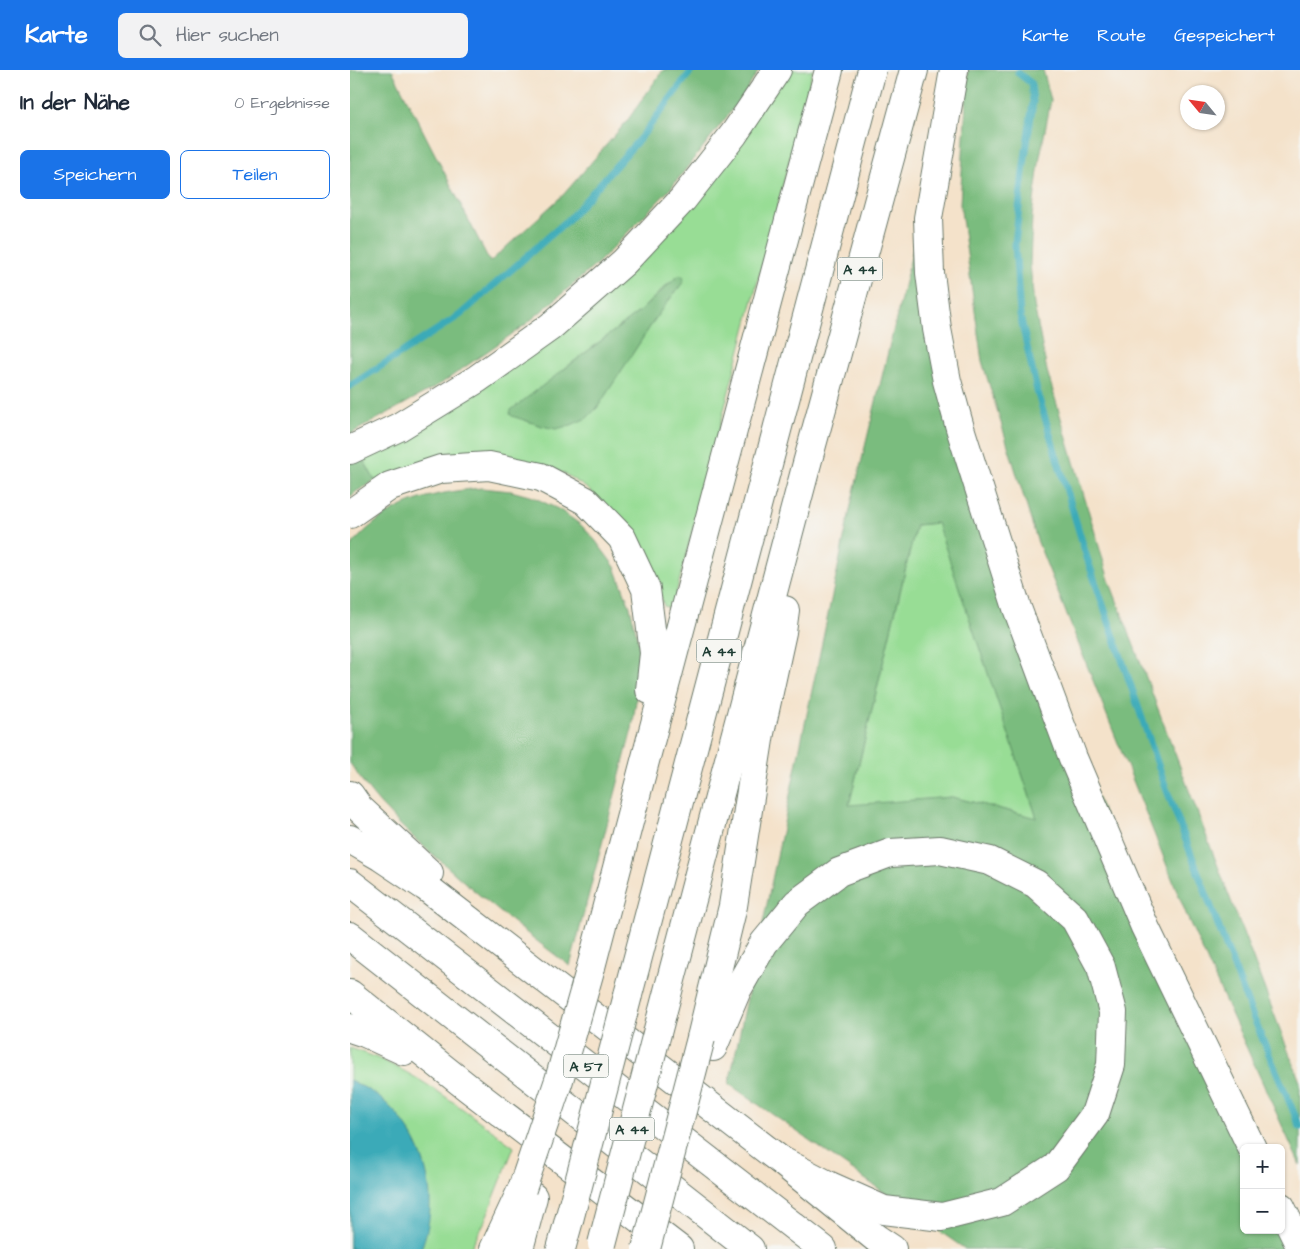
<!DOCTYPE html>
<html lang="de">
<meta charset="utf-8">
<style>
:root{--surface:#fff;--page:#f2f2f3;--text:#1f2937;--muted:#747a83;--line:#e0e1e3;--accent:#1a73e8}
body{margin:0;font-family:"Architects Daughter",sans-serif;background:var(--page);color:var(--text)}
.controls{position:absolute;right:15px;bottom:15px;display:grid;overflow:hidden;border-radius:8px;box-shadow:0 1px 4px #0004}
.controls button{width:45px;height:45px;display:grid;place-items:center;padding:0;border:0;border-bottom:1px solid var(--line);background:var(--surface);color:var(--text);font:25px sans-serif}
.compass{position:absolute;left:830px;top:15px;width:45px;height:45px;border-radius:50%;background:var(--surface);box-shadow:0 1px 4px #0004;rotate:299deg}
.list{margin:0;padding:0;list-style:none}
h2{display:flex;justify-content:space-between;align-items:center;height:65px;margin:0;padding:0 20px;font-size:21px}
h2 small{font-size:16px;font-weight:400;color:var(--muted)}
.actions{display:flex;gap:10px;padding:15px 20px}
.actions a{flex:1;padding:11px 0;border:1px solid var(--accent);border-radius:8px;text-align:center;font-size:18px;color:var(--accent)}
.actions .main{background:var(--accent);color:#fff}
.icon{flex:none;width:28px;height:28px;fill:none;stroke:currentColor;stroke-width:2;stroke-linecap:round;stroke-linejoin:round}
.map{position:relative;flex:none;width:950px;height:1179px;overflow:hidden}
header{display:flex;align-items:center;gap:30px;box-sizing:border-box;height:70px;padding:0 25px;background:var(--accent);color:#fff}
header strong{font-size:24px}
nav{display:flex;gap:28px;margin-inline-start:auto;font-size:18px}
.search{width:350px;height:45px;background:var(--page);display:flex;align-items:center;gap:12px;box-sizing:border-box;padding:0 18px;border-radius:8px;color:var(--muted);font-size:19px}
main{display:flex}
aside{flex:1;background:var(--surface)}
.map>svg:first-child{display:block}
</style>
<header>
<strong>Karte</strong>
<div class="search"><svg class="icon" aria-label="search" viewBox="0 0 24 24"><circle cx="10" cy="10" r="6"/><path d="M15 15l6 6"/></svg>Hier suchen</div>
<nav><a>Karte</a><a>Route</a><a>Gespeichert</a></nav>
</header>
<main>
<aside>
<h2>In der Nähe<small>0 Ergebnisse</small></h2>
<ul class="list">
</ul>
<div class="actions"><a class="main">Speichern</a><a>Teilen</a></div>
</aside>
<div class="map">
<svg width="950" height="1179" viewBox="0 0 950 1179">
<rect width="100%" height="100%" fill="#f6f6f2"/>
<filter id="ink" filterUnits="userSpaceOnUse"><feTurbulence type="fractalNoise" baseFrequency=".02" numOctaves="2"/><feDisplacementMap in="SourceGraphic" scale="10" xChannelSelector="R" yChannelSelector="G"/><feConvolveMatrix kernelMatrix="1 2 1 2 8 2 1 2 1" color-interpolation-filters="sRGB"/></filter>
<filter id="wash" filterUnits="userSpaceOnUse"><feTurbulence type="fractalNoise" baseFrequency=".0096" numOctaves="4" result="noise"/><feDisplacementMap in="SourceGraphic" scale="20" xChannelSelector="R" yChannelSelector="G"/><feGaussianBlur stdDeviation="1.12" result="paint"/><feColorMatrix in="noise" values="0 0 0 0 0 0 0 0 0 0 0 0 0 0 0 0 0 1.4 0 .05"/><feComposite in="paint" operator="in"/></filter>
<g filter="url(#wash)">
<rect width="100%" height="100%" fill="#f4e2ca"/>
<!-- green -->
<g fill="#98dd95" stroke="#5c8d64" fill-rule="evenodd">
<path d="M437,0H463L322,539L314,536L300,494L280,461L238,419L215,404L188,393L25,411L12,387L175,287ZM334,211L309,243L247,338L214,299L290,241L319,213Z"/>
<path d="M588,453L687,748L602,727L499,736L566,455Z"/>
<path d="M0,978C64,998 111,1038 164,1077L134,1153L120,1179H0Z"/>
</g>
<!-- forest -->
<g fill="#7abc7e" stroke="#4c7c59" fill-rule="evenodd">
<path d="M0,0H42L140,192L214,124L277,51L313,0H409L393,26L321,118L247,194L175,255L92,313L0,364Z"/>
<path d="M618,0H693L701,30L690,86L682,146L680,194L684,235L697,301L759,510L950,1012V1095L839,851L687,470L632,291L610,134Z"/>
<path d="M566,167L645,483L894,1078V1160H931L944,1179H615L379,1014L503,426ZM587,453L687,748L602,727L499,735L566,455Z"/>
<path d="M328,206H333L334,211L309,243L247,338L237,348L221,355L206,359L192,356L162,346L160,344L161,340L290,241Z"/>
<path d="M12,387L25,411L7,421L0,427V393Z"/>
<path d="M132,418L161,421L183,427L210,440L231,455L245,470L265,497L280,537L289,575L288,617L282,659L220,896C176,863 133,830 93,793C74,777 54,760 37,741C23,727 11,710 0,693V477C37,433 78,423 132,418Z"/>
</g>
<!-- water -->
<path fill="#3baab8" stroke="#2d7476" d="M0,1010C12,1016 25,1023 36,1033C75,1069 92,1128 71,1179H0Z"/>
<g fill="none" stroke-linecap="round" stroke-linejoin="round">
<!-- stream -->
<g stroke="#3baab8" stroke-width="7">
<path d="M668,3L681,13L683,32L673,102L665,174L670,245L687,321L737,488L816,718L901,942L950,1057"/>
<path d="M0,316L110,245L219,149L292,66L342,0"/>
</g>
</g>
</g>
<g filter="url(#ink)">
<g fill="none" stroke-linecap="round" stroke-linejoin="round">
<!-- highway casing -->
<g stroke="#6a7768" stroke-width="30">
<g id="highway">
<path d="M604,0L578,148L580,203L587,259L597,311L610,358L667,538L723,688L795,857L902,1078"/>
<path d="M0,380L49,357L127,309L200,257L274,192L333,129L384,64L427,0"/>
<path d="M0,444L40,416L91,399L139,396L191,407L236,431L272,468L296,519L304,583L300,620"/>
<path d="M0,725L9,738L79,803"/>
<path d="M0,769L31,787L76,817L430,1090L527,1169L542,1179"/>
<path d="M0,813L473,1179"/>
<path d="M0,866L400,1179"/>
<path d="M241,897L295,691L479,0"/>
<path d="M0,924L117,1017L329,1179"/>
<path d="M278,925L522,0"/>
<path d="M312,944L456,397L564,0"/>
<path d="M0,958L15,963L54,981"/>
<path d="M351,968L383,836L410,663L432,562L435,540"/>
<path d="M363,977L387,920L414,873L447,833L489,802L540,783L590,780L640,791L686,814L725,849L751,897L763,942L761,995L745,1044L706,1097L652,1132L592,1147L534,1140L480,1116L430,1090"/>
<path d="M931,1137L950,1176"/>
<path d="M144,1179L172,1119"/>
<path d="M169,1179L183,1127"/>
<path d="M211,1179L219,1150"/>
</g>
</g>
<!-- highway -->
<use href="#highway" stroke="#fff" stroke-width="28"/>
<!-- highway-bridge casing -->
<g stroke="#6a7768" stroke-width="30" stroke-linecap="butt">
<g id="highway-bridge">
<path d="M172,1119L209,1010L241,897"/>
<path d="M219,1150L278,925"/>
<path d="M252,1174L312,944"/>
<path d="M296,1179L351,968"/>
</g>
</g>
<!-- highway-bridge -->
<use href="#highway-bridge" stroke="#fff" stroke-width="28"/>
</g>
</g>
<g text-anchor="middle" stroke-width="4.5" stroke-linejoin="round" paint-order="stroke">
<!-- shield labels -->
<g fill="#f6f6f2" stroke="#60746d" stroke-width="1">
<rect x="487.5" y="187.5" width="45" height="23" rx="4"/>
<rect x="346.5" y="569.5" width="45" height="23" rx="4"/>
<rect x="213.5" y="984.5" width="45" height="23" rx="4"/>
<rect x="259.5" y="1047.5" width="45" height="23" rx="4"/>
</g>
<g font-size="14" font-weight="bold" fill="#1f3d34">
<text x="510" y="204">A 44</text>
<text x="369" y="586">A 44</text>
<text x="236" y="1001">A 57</text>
<text x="282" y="1064">A 44</text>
</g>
</g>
</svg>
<div class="controls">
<button>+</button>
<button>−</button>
</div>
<svg class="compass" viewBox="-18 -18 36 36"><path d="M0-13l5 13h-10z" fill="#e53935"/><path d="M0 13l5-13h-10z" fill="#747a83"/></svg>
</div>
</main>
